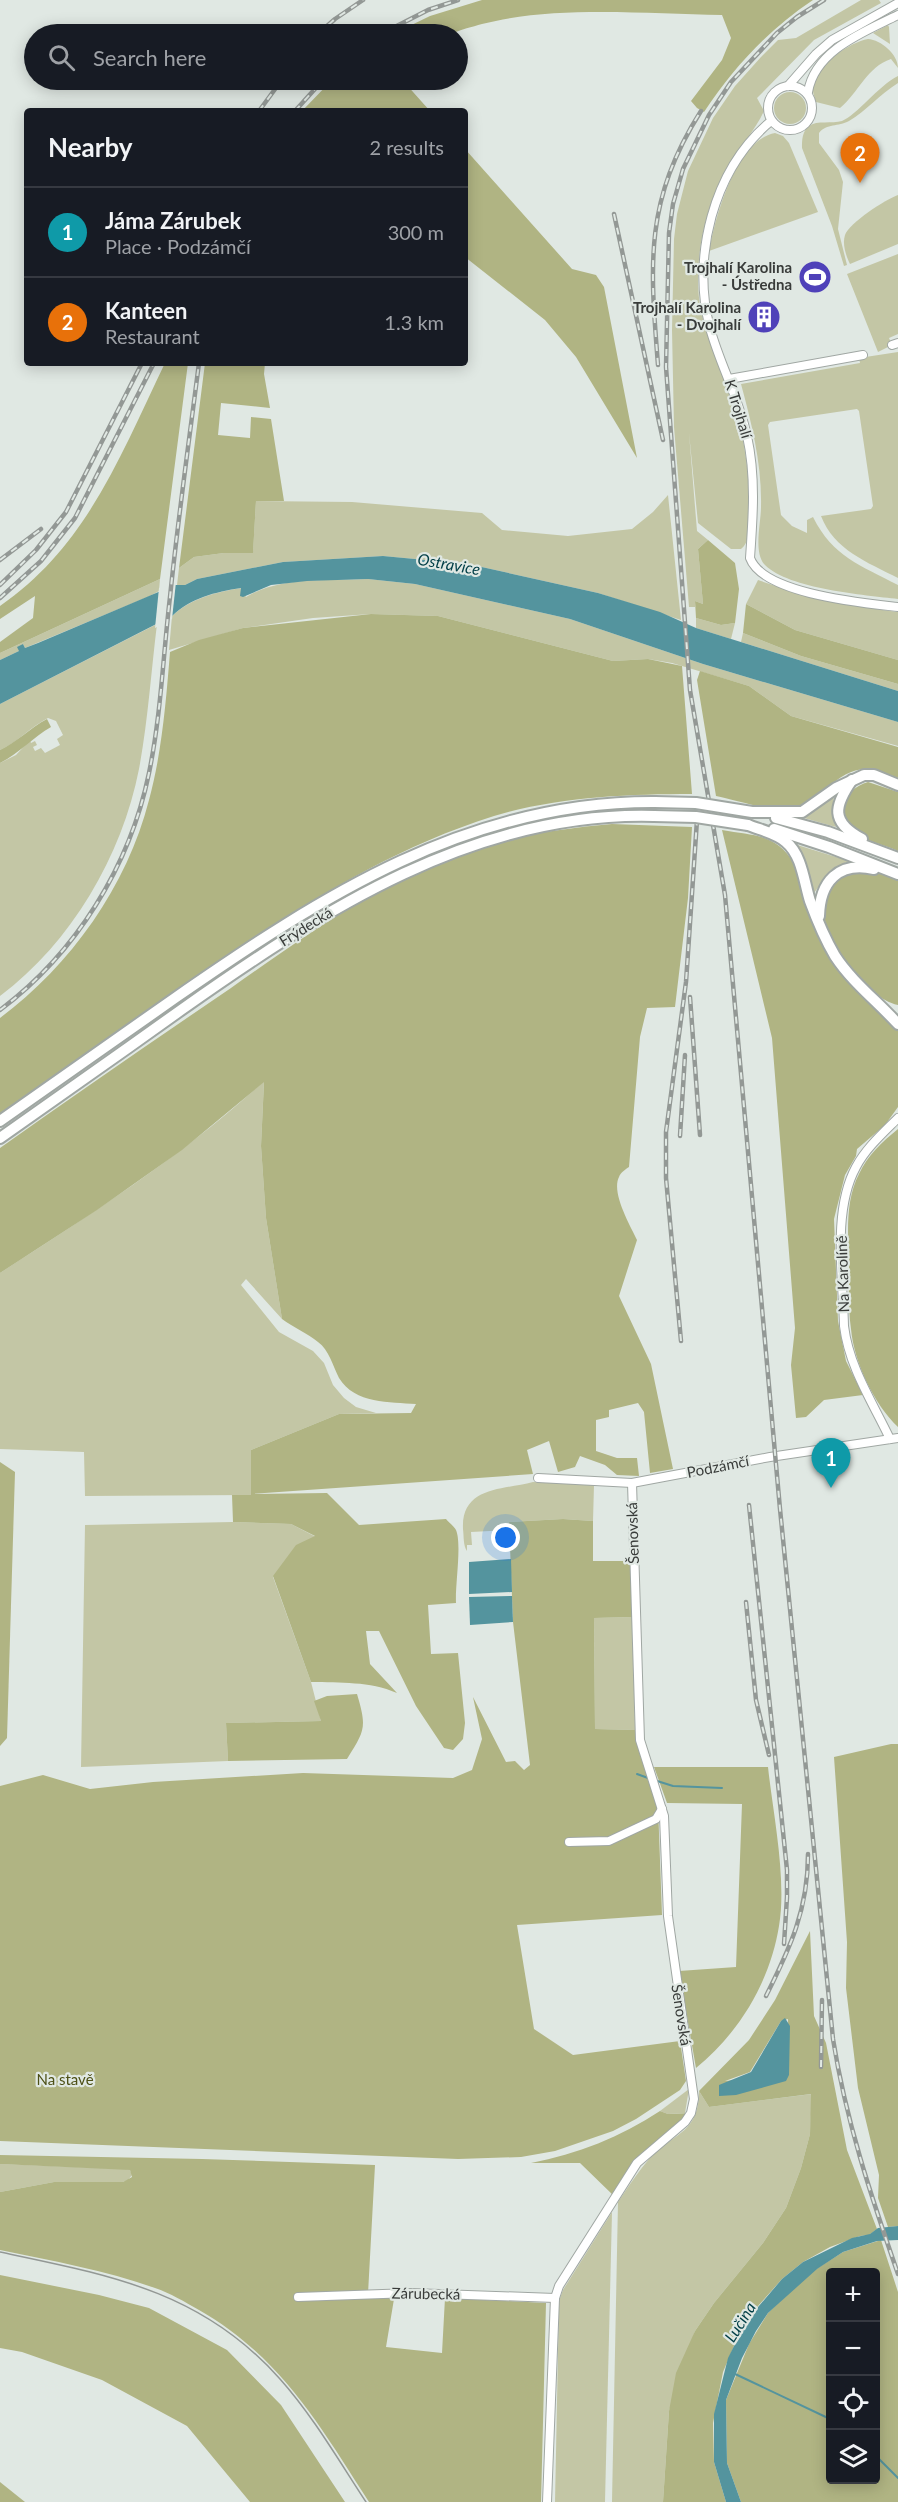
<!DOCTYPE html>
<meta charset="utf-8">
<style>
:root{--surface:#171b24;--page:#20242c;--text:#f1f3f6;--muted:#9ea1a6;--line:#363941;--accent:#2563eb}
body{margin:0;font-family:Lato,sans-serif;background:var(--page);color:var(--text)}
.controls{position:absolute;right:18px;bottom:18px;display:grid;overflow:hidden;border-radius:6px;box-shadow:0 3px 15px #0003}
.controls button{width:54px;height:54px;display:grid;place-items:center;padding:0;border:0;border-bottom:2px solid var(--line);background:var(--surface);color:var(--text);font:30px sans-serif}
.you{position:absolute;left:506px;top:1538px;width:21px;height:21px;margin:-15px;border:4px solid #fff;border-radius:50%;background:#1a73e8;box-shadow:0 0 0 9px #1a73e833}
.badge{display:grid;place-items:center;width:39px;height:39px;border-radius:50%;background:var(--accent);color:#fff;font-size:20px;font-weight:700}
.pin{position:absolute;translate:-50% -50px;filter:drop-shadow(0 2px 3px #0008)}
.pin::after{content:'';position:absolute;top:32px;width:21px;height:18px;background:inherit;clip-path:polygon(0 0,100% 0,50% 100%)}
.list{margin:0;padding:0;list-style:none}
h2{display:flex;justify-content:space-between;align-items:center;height:78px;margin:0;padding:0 24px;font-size:26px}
h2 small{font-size:20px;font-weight:400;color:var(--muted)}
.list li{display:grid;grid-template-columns:39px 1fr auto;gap:18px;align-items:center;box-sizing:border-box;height:90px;padding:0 24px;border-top:2px solid var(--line)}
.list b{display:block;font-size:22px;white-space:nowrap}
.list p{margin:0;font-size:20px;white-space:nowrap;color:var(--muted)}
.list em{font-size:20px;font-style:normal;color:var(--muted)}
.icon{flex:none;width:33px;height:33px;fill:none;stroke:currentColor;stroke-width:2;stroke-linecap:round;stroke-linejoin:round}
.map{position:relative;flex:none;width:898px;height:2502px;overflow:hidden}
.search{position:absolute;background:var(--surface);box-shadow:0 3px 15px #0003;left:24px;top:24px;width:444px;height:66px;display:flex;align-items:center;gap:15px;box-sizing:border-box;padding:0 21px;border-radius:33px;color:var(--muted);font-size:22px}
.panel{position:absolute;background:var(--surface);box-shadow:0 3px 15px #0003;left:24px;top:108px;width:444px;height:258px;border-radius:6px}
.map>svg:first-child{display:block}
</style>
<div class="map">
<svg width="898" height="2502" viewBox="0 0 898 2502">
<rect width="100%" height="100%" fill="#e0e8e3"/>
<!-- green -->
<g fill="#c3c6a5">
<path d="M861,0H879L881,3L814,40L757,98L764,111C755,131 737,150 726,169C704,210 692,265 701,311C707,340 721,366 731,393C744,433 751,477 749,520C748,530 750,542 741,549H731L698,523L689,433L697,531L708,540L698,549L703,604L695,601V607H689L674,427L672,330L674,239L677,214L688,171L713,118L735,86L761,57L778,40L796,38Z"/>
<path d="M888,25L889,27L890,44L873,33Z"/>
<path d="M868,39C881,40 898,54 898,68L891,59C867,67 859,92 840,108L816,102C814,96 812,90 813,83C817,65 850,42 868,39Z"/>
<path d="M898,76V83C880,94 866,111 849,121C838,127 827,123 819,133V143L839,170L843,182L838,229L847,265L844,266L832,226L802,148C802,140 802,132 809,126C817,120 832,124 842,121C857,115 878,86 898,76Z"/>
<circle cx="790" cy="108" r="16"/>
<path d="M775,133L783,136L789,143L818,212L709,251C715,217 736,140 775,133Z"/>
<path d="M898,195V244L850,264C846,256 842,244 845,235C849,223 886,199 898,195Z"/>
<path d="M898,254V334L889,338L892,345L878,352L847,274Z"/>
<path d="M898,352V578C867,562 834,550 821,516L871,509L873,506L859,411L857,409L770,422L768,425L781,515L792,526L807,533V520L813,517C833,557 860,565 898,585V599C865,595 789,589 765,565C753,553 761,523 761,507C762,464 752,425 741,384L860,363L859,358Z"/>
<path d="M668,495L681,620L598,593L468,564L383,556L283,562L197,579L185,585H177L179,568L194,557L224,553L253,552L256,501L352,502L482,513L502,530L568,536L632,529L653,512Z"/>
<path d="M160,579L159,591L150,596L25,648L23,644L19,651L0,660V653Z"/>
<path d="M368,579L415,584L570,619L703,664L898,722V746L791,716L749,686L672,663L648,659L613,661L438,616L371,614L313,618L243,628L169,650L172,616C192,598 216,592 242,588L246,597C281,576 329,581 368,579Z"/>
<path d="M758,580C804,596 850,606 898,612V660L795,630L746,604Z"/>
<path d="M696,618L721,625L735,623L731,639L696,628Z"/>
<path d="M157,624C151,672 148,721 139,769C122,856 71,943 0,996V763L16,755L30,740L31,743L35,741L37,745L33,747L35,751L41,748L45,753L60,745L57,739L63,735L56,721L48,718C30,727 18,742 0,750V704Z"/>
<path d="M743,633L801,656L898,684V691L741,642Z"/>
<path d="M834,796L832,813L836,827L804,818Z"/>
<path d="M794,844L849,861L831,870L814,893L805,863Z"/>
<path d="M264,1081L261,1146L266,1218L282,1319L246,1279L241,1285L279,1332L313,1351L324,1363L333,1385L344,1398L356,1407L376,1413L339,1414L251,1450V1495L85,1496L84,1452L0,1449V1273C91,1214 184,1155 264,1081Z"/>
<path d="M533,1482L594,1485L593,1521L563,1519L509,1522V1530L471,1532L472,1545H467V1551C463,1545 464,1537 463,1529C461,1486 504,1490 533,1482Z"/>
<path d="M233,1522L291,1524L316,1537L273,1577L311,1682L321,1721L226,1723L228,1761L81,1767L85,1525Z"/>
<path d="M633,1617L635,1730L595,1729L594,1618Z"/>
<path d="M689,2089L685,2113L668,2114L660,2111Z"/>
<path d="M699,2091L709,2107L812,2094L810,2134L801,2168L786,2208L763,2243L714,2303L695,2331L669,2411L663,2502H612L618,2202C629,2186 639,2170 652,2156C676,2132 699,2132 699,2091Z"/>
<path d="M0,2164L126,2169L130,2170L132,2175L128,2180L123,2182H54L0,2192Z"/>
<path d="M612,2212L605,2502H555L559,2301L563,2290Z"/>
</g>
<!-- forest -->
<g fill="#b0b483" fill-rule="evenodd">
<path d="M482,0H813C768,30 734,67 704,112L697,108L691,101L722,60L731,38L722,15C647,14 555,5 482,24C472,27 461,29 452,34H393L430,16Z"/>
<path d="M332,80H407L405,83L430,111H302Z"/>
<path d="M465,149L572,269L596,275L604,287L637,458L576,357L545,320L465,257Z"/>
<path d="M165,363H188L160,579L0,653V642L33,618L35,596L0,619V606C87,546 121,454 165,363Z"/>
<path d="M205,363H265L264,374L270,408L221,403L218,435L250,438L251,417L271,419L284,501H256L253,553H224L194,557L179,568Z"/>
<path d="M708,540L735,563L739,589L735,623L721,625L696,618L695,601L703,604L698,549Z"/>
<path d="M746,604L795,630L898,660V684L801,656L743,633Z"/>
<path d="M371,614L438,616L613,661L648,659L682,666L692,794C627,794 557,797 494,816C380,852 291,913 194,980C129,1025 65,1069 0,1114V1018C71,965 127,886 149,800C162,752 166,701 170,652L199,640L243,628Z"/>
<path d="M700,671L749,686L791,716L898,747V778C865,764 851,766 824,791C816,798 808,806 797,809C778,814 736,800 716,796L697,680Z"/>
<path d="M47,719L51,727C33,737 20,753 0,763V750C17,742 30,728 47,719Z"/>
<path d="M868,782L898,792V851C885,845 865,841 854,832C832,814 844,789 868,782Z"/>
<path d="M612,824L692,827L688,898L675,1007L647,1008L640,1037L629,1167C626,1169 620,1173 619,1177C611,1193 630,1225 637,1240L619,1296L651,1364L673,1469L650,1473L644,1412L638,1403L609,1410V1417L596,1420V1451L617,1458H637L639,1476L617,1475L605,1465L580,1456L575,1467L558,1472L549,1441L527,1450L533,1474L251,1494L327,1493L359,1525L446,1519C448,1522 454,1526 456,1530C462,1544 455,1585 456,1603L428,1605L431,1654L458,1653L465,1723L463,1739L453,1750L444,1748L416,1706L379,1631H366L370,1664L397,1693C369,1681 341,1683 311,1682L273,1576L296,1545L315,1536L291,1524L233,1522L232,1495H251V1450L339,1414L411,1413L416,1404C390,1402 355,1404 339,1378C333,1366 329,1350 318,1342C307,1333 293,1327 282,1319L266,1218L261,1146L264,1082L182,1150L97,1210L0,1273V1148C76,1094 153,1041 231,988C299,940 370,889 448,858C500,837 557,829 612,824Z"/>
<path d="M722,830C754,836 775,833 794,863L834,963L862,995L898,1030V1107L885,1125L857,1149L856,1156L845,1175L834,1219L838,1321L846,1361L863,1395L824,1400L806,1417L796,1418L791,1365L795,1328L772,1038Z"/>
<path d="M874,871L898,881V1005C865,998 822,939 823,906C824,900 828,894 830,889C834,881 838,876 846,873C854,870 866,872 874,871Z"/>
<path d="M898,1129V1427C874,1404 854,1362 851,1329C848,1308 849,1285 849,1264C848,1234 845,1201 859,1174C867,1156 883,1141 898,1129Z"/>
<path d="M0,1462L15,1472L7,1738L0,1746Z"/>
<path d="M563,1519L593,1521V1561H631L633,1617L594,1618L595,1729L635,1730L658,1806L662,1915L517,1925L534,2029L573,2055L680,2041L686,2081L680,2090L636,2119L613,2131L555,2151L521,2157L458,2159L0,2141V1786L43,1775L90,1789L153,1782L303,1773L453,1778L472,1770L482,1739L473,1697L506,1762L515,1761L524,1770L530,1765L513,1622L509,1522Z"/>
<path d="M357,1694C367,1728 365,1730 347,1759L228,1761L226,1723L321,1721L314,1701L327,1696Z"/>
<path d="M891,1744H898V2226L888,2227L878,2198L879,2175L858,2088L846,1988L847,1942L834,1757Z"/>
<path d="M654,1767H768C773,1814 787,1879 779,1926C770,1982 739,2033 696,2068L679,1971L736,1967L742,1804L667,1803Z"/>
<path d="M810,1931L814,2016L826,2043L847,2150L877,2229L869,2235L860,2236L830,2247L803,2262L782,2279L758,2306L739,2334L723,2372L713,2423L714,2462L726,2502H663L669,2411L676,2373L695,2331L714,2303L763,2243L786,2208L801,2168L810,2134L811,2094L709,2107L699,2091L749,2040L775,2000ZM788,2019L789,2075L725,2081L750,2072L781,2021Z"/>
<path d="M660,2111L668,2114L691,2113L646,2154L615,2197L580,2163H531C577,2154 621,2137 660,2111Z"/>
<path d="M0,2155L202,2159L375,2165L368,2294L395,2293L386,2347L442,2353L445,2298L546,2303L541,2502H369C320,2426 281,2357 199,2310C185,2302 170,2293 155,2288C105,2270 52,2261 0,2250V2192L54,2182H123L132,2177L130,2170L0,2164Z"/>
<path d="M881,2240L898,2292V2502H741L727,2463L726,2400L749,2344L768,2313L810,2273L843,2252ZM830,2272H876V2480H830Z"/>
<path d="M0,2275L99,2295L149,2308L227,2350L281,2405L345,2502H250L187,2426L102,2380L22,2352L0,2348Z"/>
<path d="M0,2482L25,2502H0Z"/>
</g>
<!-- water -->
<g fill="#54949e">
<path d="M383,556L468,564L598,593L660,612L696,628L898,691V722L703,664L570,619L415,584L368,579L307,581L271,585L243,597L240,596L241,588C215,592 191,598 172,616L0,704V660L19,651L17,647L23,644L25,648L38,643L175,585H185L197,579L283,562Z"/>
<path d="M511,1559L512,1592L469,1594V1562Z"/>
<path d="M512,1596L513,1622L470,1625L469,1597Z"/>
<path d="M785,2018L790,2026L789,2075L786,2081L736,2095L719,2096V2085L751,2072L781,2021Z"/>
<path d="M898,2226V2240L877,2241L843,2252L817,2269L768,2313L756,2331L742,2358L726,2400L727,2463L741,2502H726L714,2462V2414L728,2358L747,2320L782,2279L803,2262L852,2238L870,2234L878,2228Z"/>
</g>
<!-- pier -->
<path fill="#e0e8e3" d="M176,582L172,619L155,628L159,588Z"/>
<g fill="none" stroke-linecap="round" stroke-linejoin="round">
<!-- stream -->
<g stroke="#54949e" stroke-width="2">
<path d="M637,1774L648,1778"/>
<path d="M654,1780L673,1786L722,1788"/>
<path d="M733,2373L830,2419"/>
<path d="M876,2456L898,2478"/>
</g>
<!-- street casing -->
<g stroke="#a0a7a3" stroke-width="10">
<g id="street">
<circle cx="790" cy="108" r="22"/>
<path d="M788,86L816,54L832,40L898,3"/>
<path d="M808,92C815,50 864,32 898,15"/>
<path d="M771,121C713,169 691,258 710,328C720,365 739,398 747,436C756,476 753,517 750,558C763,594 864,603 898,607"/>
<path d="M892,345L898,343"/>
<path d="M729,379L863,355"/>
<path d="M890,1439C873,1403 849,1367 844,1326C843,1277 832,1211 856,1167C866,1148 883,1133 898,1118"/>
<path d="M538,1478L632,1483L770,1457L898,1438"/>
<path d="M569,1842L609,1841L656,1819L662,1809"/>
<path d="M298,2297L411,2293L555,2298"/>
<path d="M547,2502L555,2298L559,2286L637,2163L685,2122L691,2113L694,2099L668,1916L664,1816L640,1740L632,1483"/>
</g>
</g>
<!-- secondary casing -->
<g stroke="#a0a7a3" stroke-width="14">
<g id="secondary">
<path d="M852,780C834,806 830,822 862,839"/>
<path d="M752,812H802L836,788L864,775H874L898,785"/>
<path d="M776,818L828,832L898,858"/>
<path d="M748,825C760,830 776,833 786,842C802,855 804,882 810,901C817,920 825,939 835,956C852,982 877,1001 898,1024"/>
<path d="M774,829L829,847L898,874"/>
<path d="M819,916C820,882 838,861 874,869"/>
<path d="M0,1121C58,1080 117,1039 175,998C322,896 469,801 655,802"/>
<path d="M0,1138C61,1095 121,1053 181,1010C323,910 475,811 654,816"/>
</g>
</g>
<!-- street -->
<use href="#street" stroke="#fff" stroke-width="8"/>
<!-- secondary -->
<use href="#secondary" stroke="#fff" stroke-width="10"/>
<!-- tram -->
<path stroke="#939895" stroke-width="1.5" d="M0,2252C109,2275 202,2291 280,2379C313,2416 339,2461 366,2502"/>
<!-- rail casing -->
<g stroke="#939895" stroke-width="4.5">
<g id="rail">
<path d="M824,0L797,17L777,33L731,82L709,115L683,169L673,204L669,233L666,367L690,690L725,895L780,1509L833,2039C846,2121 871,2196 898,2274"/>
<path d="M318,34L335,19L363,0"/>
<path d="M381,34L428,10L458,0"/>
<path d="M259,111L281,81"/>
<path d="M295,111L323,80"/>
<path d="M614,214L663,440"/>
<path d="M658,365C650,264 644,201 701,111"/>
<path d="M0,560L41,529"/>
<path d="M0,585L36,550L66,512L142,363"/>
<path d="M0,598L41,561L75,518L154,363"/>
<path d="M690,997L700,1135"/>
<path d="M0,1010C76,953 130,866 149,773C161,715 163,656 170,597C178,519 189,441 199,363"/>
<path d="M680,1136L685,1055"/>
<path d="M681,1341L666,1178V1132L686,982L697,820"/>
<path d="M749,1505L787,1870V1897L784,1944"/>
<path d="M746,1602L756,1700L769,1755"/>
<path d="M766,1996C790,1948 808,1910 808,1854"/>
<path d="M821,2067L822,2000"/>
</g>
</g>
<!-- rail -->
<use href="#rail" stroke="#e0e8e3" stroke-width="2" stroke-dasharray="7" stroke-linecap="butt"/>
<!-- secondary-bridge casing -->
<g stroke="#a0a7a3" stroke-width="14" stroke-linecap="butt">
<g id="secondary-bridge">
<path d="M655,802L696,803L752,812"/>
<path d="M654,816L696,817L748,825"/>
</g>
</g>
<!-- secondary-bridge -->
<use href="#secondary-bridge" stroke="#fff" stroke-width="10"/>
</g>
<!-- icons -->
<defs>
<g id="stadium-disc" transform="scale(1.725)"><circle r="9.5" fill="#4f41b9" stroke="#e0e8e3"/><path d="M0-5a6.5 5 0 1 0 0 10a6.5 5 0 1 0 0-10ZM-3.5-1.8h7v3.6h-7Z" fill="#fff"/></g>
<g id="building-disc" transform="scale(1.725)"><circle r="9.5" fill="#4f41b9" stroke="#e0e8e3"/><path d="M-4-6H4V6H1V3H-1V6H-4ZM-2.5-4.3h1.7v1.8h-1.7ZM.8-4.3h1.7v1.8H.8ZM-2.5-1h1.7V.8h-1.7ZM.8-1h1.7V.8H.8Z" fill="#fff"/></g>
</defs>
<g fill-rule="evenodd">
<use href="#stadium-disc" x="815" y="277"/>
<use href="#building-disc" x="764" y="317"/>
</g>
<g text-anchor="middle" stroke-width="4.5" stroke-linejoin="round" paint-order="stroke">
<!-- poi labels -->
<g font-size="15" font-weight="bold" fill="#393c3a" stroke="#e0e8e3" text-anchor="end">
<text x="792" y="273">Trojhalí Karolina<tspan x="792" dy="17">- Ústředna</tspan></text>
<text x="741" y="313">Trojhalí Karolina<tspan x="741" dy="17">- Dvojhalí</tspan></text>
</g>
<!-- street labels -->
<g font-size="15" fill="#393c3a" stroke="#e0e8e3">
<text transform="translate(738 409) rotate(73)" y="5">K Trojhalí</text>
<text transform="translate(306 927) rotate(-32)" y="5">Frýdecká</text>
<text transform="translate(843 1274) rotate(-92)" y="5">Na Karolíně</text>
<text transform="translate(718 1467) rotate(-11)" y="5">Podzámčí</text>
<text transform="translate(633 1533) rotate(-92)" y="5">Šenovská</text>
<text transform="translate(681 2015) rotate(81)" y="5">Šenovská</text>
<text transform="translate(426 2294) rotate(1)" y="5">Zárubecká</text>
</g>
<!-- park labels -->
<g font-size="15" fill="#4d5016" stroke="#e0e8e3">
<text x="65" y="2085">Na stavě</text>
</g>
<!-- water labels -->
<g font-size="16" font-style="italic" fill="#003e46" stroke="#e0e8e3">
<text transform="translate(449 564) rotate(10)" y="6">Ostravice</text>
<text transform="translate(740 2322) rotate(-58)" y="6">Lučina</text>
</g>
</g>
</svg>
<div class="controls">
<button>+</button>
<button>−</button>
<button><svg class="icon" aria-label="locate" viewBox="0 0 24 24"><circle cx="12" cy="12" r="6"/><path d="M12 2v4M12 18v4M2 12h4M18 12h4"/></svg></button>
<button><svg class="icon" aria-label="layers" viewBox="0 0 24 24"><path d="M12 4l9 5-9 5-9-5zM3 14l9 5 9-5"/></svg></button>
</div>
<div class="you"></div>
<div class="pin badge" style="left:831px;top:1488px;background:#0f9aa8">1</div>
<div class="pin badge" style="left:860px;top:183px;background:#e8710a">2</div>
<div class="search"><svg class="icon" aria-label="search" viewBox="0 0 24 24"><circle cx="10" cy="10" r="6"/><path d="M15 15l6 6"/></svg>Search here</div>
<section class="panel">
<h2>Nearby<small>2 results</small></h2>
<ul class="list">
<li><span class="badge" style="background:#0f9aa8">1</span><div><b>Jáma Zárubek</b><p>Place · Podzámčí</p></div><em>300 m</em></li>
<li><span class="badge" style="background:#e8710a">2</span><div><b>Kanteen</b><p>Restaurant</p></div><em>1.3 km</em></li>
</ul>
</section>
</div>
